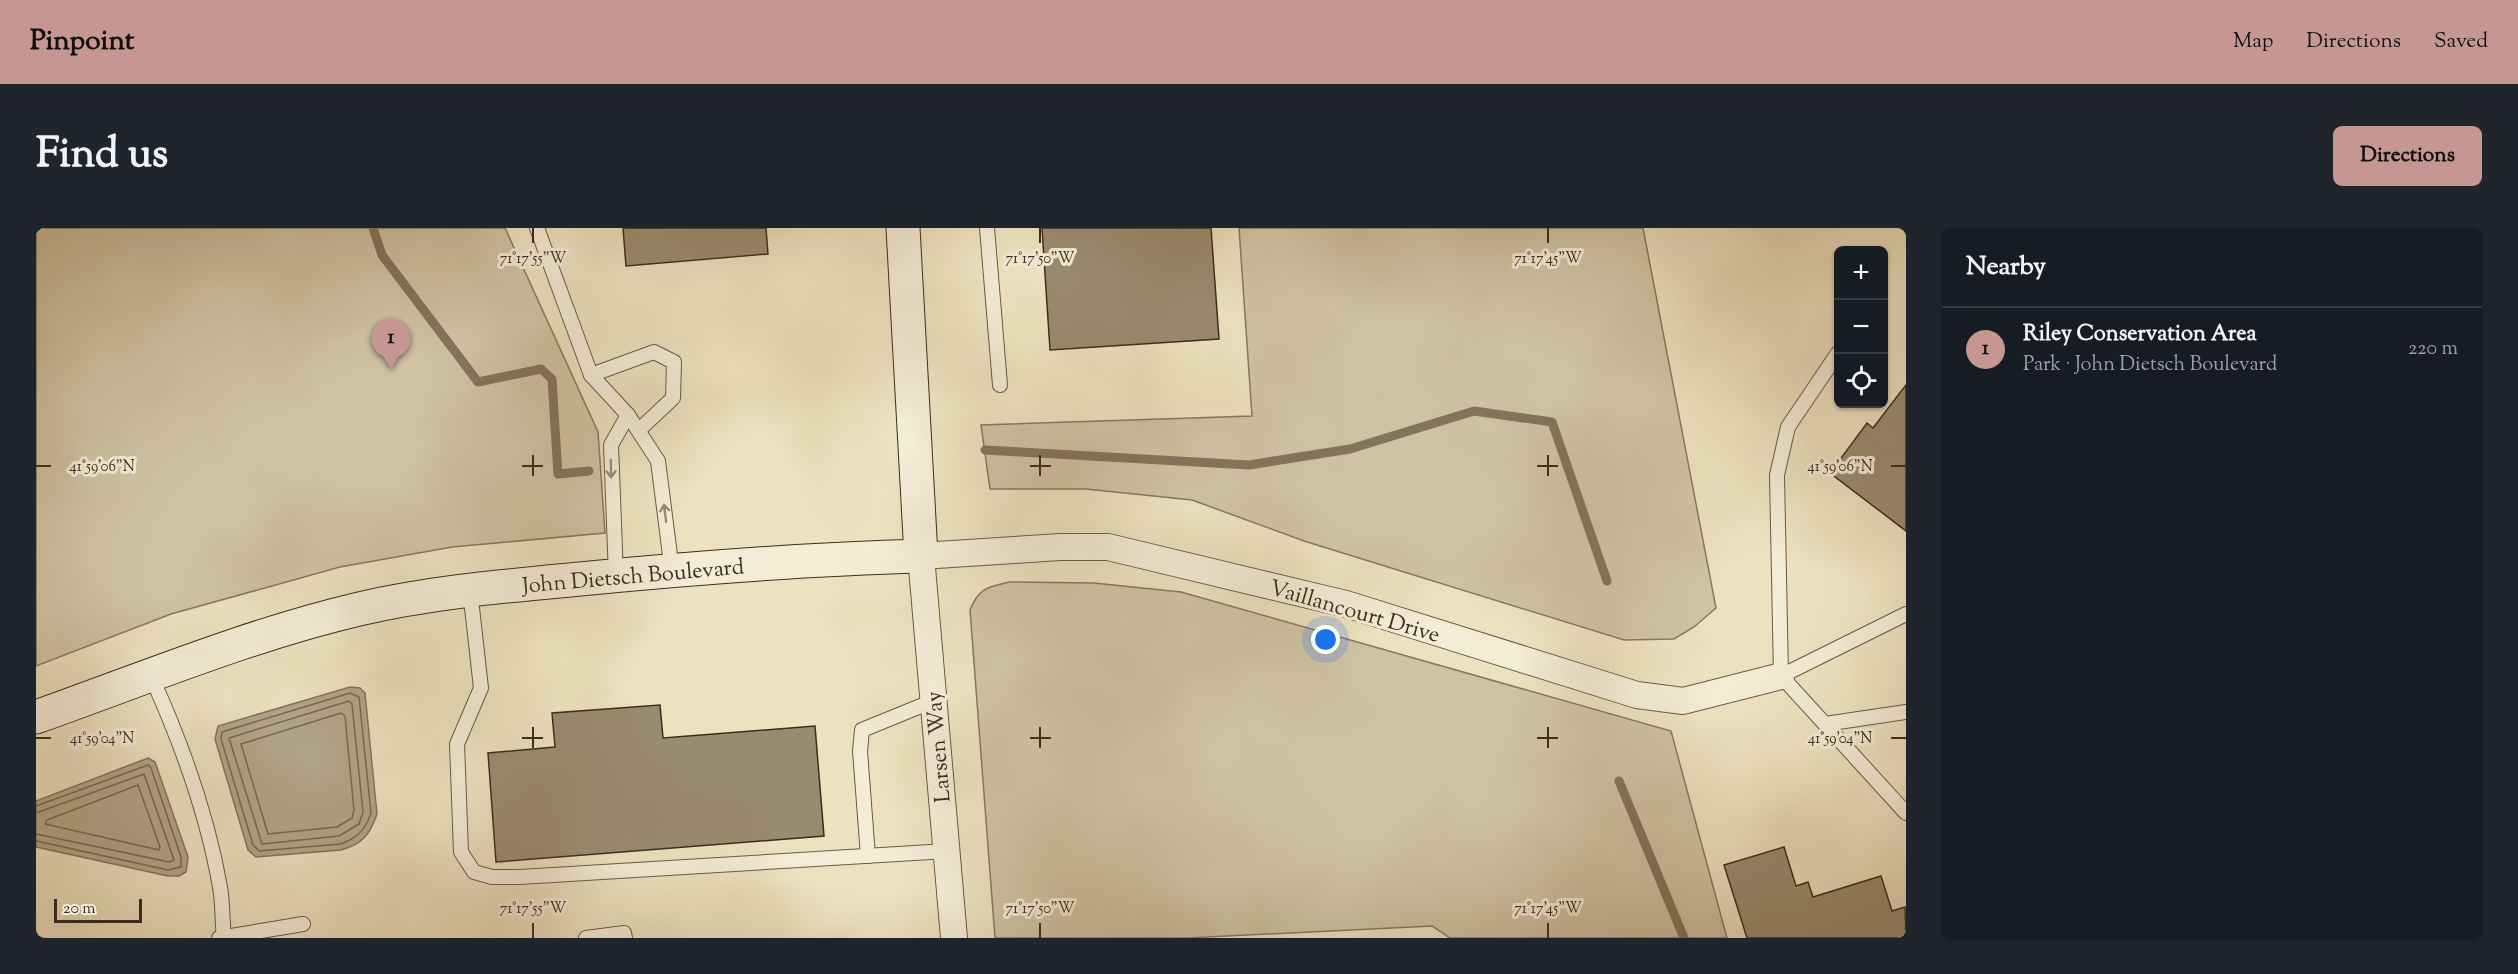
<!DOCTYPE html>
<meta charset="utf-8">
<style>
:root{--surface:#171b24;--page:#20242c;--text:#f1f3f6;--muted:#9ea1a6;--line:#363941;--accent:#c59692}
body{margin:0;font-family:"Sorts Mill Goudy",serif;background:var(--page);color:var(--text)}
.controls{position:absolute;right:18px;top:18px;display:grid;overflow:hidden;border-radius:9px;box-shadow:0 2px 4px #0004}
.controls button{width:54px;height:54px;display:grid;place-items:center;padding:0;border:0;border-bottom:2px solid var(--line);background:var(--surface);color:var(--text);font:30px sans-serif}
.scale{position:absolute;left:18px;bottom:15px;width:88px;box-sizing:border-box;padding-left:6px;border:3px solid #3d2c1a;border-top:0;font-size:16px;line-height:21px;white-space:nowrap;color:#3d2c1a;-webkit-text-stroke:4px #f3ecd6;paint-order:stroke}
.you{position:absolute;left:1290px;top:412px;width:21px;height:21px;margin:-15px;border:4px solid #fff;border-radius:50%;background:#1a73e8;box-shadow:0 0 0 9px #1a73e833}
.badge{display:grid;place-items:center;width:39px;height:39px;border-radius:50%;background:var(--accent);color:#111;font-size:20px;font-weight:700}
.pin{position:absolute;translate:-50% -50px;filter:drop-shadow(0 2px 3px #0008)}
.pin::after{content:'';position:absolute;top:32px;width:21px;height:18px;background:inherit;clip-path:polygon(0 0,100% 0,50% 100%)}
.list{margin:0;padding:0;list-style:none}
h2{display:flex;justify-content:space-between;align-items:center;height:78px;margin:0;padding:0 24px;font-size:26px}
h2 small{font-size:20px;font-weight:400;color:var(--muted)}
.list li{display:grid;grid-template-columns:39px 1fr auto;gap:18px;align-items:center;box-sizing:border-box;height:84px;padding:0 24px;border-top:2px solid var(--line)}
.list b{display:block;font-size:22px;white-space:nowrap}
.list p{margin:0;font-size:20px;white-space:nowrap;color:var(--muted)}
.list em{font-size:20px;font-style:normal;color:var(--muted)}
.icon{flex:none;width:33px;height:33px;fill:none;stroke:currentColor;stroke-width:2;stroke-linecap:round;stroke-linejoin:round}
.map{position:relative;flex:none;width:1870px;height:710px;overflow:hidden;border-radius:9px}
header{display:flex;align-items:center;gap:36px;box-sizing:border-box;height:84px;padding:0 30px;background:var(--accent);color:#111}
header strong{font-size:28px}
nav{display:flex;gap:33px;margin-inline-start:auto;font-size:21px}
.intro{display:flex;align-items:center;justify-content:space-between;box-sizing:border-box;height:144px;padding:0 36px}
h1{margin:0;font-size:42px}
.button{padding:15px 27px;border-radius:9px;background:var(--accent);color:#111;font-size:21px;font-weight:700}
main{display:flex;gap:36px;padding:0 36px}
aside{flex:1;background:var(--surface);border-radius:9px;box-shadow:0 2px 4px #0004}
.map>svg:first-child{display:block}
</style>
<header>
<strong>Pinpoint</strong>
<nav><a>Map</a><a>Directions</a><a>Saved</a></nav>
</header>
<div class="intro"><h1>Find us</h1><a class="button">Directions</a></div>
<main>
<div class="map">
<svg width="1870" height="710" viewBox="0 0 1870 710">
<rect width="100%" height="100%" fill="#ede2c0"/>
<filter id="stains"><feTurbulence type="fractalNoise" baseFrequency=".00333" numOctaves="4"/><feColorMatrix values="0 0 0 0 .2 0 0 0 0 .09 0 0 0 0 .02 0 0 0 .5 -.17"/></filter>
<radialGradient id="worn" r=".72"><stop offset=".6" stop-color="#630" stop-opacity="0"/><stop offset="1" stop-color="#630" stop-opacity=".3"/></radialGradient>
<!-- green -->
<g fill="#cfc3a4" stroke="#86785f" stroke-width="1.5">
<path d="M0,0H469L562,204L569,305L416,319L304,339L135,386L0,438Z"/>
<path d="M1203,0H1607L1680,380L1658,399L1638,411L1588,412L1268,313L1156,272L1050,261H954L945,197L1216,188Z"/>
<path d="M974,354L1058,355L1145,364L1635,503L1691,710H1414L1396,698L1151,710H959L934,382C943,359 953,359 974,354Z"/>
</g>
<!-- water -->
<g fill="#b1a488" stroke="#83745c" stroke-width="1.5">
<path d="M314,459L324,460L329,465L341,586C334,606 327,616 305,622L220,629L212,622L179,511L182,498Z"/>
<path d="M112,530L119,534L152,629L150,644L143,648H132L0,619V573Z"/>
</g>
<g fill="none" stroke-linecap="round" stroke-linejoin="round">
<!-- shore -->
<g stroke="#776851" stroke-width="1.5">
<path d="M314,465L323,469L335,585C330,601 321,611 304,616L223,623L217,617L185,511L186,504Z"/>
<path d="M313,473L316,476L327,584L323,596L303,608L226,616L193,510Z"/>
<path d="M305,485L309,488L318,582L316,590L301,599L232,606L205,516Z"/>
<path d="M102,557L124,619L123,622L9,596L11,592Z"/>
<path d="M0,578L112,537L115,540L145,629V639L132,642L0,613"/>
<path d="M0,585L108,546L138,632L133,634L0,606"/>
</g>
<!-- stream -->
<g stroke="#83745c" stroke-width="9">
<path d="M337,0L346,27L442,154L505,141L516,151L522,246L553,243"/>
<path d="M949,222L1213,237L1314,221L1438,183L1516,194L1571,353"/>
<path d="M1583,553L1648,710"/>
</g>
</g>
<!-- building -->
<g fill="#998b70" stroke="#3d2c1a" stroke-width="1.5">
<path d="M587,0H730L732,26L590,38Z"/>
<path d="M1006,0H1175L1183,111L1014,122Z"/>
<path d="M1870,157V303L1794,245L1831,195L1837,200Z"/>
<path d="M624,477L627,510L779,498L788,608L460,634L452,525L519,519L516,485Z"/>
<path d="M1748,619L1760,658L1772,654L1777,669L1845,648L1856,683L1869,679L1870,710H1711L1688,637Z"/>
</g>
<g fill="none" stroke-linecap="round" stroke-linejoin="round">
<!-- lane casing -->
<g stroke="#695a44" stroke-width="16">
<g id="lane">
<path d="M501,0L555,147L592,187L622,233L636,343"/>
<path d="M951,0L964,157"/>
<path d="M1802,125L1752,199L1741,247L1745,448L1870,585"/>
<path d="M555,147L618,124L638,134L637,170L603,202"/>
<path d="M580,348L575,217L592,187"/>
<path d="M434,362L445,460L421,516L425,624L438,644L456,649H484L911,623"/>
<path d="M115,448C146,516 171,585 184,659C187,676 186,693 188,710"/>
<path d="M1745,448L1870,386"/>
<path d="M1789,496L1870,484"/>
<path d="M832,628L824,523L826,502L897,473"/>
<path d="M183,710L267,696"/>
<path d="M550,710L588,705L589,710"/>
</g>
</g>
<!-- street casing -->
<g stroke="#695a44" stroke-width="28">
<path id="street" d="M918,710L885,328L1024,319H1072L1310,376L1601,467L1647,473L1745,448"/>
</g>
<!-- secondary casing -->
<g stroke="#3d2c1a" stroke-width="35">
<path id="secondary" d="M0,489C107,451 213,407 323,381C396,364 470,358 544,351C657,340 771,331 885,328L867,0"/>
</g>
<!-- lane -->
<use href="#lane" stroke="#f3ecd6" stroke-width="14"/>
<!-- street -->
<use href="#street" stroke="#f3ecd6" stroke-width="26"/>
<!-- secondary -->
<use href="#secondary" stroke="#f3ecd6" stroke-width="33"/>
</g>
<!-- one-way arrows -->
<defs><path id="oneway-shaft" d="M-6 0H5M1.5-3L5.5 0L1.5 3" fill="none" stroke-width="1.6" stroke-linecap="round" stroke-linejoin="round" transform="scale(1.5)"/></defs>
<g stroke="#988c78">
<use href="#oneway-shaft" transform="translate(575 241) rotate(89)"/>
<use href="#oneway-shaft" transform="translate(629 285) rotate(-97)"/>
</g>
<!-- ticks -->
<path fill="none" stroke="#3d2c1a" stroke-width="2" d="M497,0V15M1004,0V15M1512,0V15M497,227V248M1004,227V248M1512,227V248M0,238H15M486,238H507M994,238H1015M1501,238H1522M1855,238H1870M497,499V520M1004,499V520M1512,499V520M0,510H15M486,510H507M994,510H1015M1501,510H1522M1855,510H1870M497,695V710M1004,695V710M1512,695V710"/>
<g text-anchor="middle" stroke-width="6" stroke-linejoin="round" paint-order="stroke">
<!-- street labels -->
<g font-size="22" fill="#3d2c1a" stroke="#f3ecd6">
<text transform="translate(597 347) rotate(-5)" y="8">John Dietsch Boulevard</text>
<text transform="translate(1319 382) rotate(16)" y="8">Vaillancourt Drive</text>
<text transform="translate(901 519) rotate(-95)" y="8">Larsen Way</text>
</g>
</g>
<g font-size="15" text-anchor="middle" fill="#3d2c1a" stroke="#f3ecd6" stroke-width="6" stroke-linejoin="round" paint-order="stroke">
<text x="497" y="35">71°17'55"W</text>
<text x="1004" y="35">71°17'50"W</text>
<text x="1512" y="35">71°17'45"W</text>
<text x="66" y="243">41°59'06"N</text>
<text x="1804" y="243">41°59'06"N</text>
<text x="66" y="515">41°59'04"N</text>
<text x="1804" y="515">41°59'04"N</text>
<text x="497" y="685">71°17'55"W</text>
<text x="1004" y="685">71°17'50"W</text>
<text x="1512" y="685">71°17'45"W</text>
</g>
<rect width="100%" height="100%" filter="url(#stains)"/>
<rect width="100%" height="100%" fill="url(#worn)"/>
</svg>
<div class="controls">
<button>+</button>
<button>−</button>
<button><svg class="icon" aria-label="locate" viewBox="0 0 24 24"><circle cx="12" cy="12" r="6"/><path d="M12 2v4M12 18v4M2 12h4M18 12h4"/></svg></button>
</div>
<div class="scale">20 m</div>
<div class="you"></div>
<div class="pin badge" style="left:355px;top:141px">1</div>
</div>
<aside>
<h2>Nearby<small></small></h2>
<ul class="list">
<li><span class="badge">1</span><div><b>Riley Conservation Area</b><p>Park · John Dietsch Boulevard</p></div><em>220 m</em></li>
</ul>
</aside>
</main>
